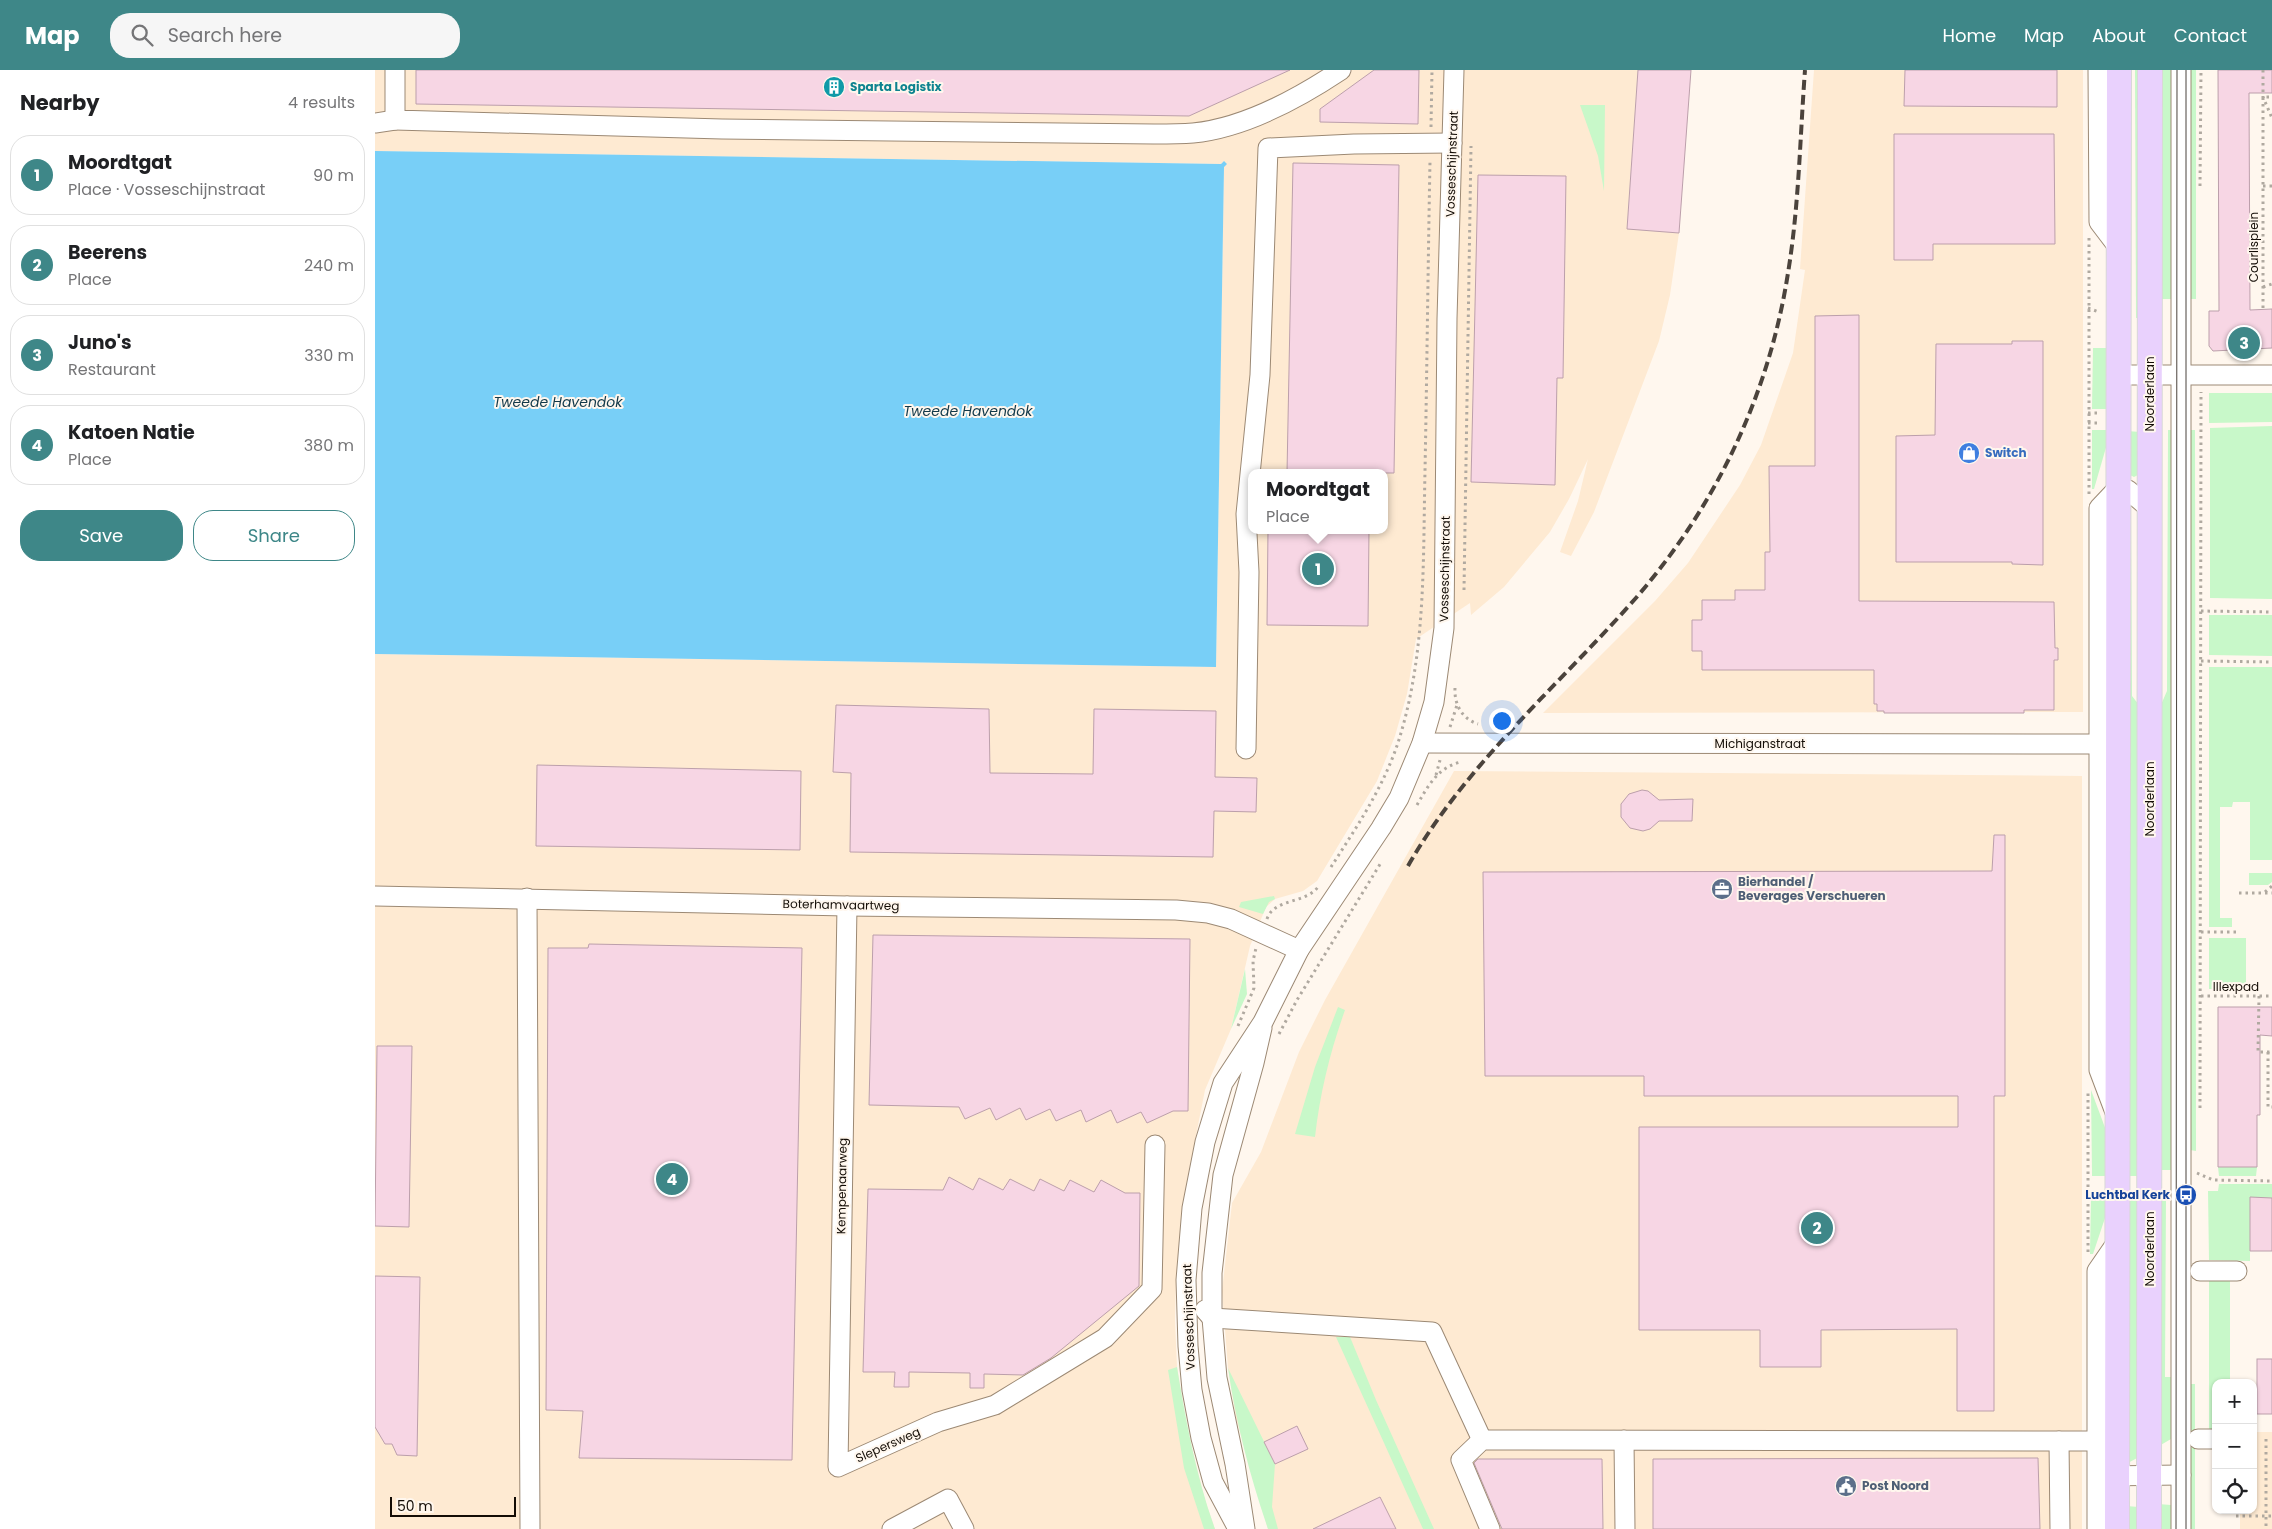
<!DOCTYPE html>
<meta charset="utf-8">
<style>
:root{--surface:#fff;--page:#f6f6f6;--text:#202124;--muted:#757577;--line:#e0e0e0;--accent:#3e8788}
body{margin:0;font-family:Poppins,sans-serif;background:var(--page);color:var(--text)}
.controls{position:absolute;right:15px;bottom:15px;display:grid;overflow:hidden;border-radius:10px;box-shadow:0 1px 4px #0004}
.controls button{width:45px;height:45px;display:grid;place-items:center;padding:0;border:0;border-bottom:1px solid var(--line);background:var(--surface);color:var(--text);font:25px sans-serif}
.scale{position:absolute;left:15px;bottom:12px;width:126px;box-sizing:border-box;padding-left:5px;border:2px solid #130c05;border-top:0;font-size:14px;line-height:18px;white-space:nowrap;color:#130c05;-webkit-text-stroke:4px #fff7ee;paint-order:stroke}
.you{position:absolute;left:1126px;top:650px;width:18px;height:18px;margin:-12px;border:4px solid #fff;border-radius:50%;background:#1a73e8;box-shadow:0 0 0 8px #1a73e833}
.badge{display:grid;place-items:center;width:32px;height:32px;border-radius:50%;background:var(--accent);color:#fff;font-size:16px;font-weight:700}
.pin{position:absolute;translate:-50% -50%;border:2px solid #fff;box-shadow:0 1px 5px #0006}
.popup{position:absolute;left:873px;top:399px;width:140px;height:65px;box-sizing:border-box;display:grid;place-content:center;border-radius:10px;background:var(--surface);filter:drop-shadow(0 1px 4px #0005);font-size:16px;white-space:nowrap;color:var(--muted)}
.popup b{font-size:19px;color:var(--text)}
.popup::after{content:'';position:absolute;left:50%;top:100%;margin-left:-10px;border:10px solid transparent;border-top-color:var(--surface)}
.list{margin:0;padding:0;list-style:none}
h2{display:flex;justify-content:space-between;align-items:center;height:65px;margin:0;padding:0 20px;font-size:21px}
h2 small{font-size:16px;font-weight:400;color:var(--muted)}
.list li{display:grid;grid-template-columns:32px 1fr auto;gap:15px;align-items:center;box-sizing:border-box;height:80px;margin:0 10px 10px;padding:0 10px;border:1px solid var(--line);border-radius:20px}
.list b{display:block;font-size:19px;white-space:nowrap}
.list p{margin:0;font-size:16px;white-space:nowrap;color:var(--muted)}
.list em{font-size:16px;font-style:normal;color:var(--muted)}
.actions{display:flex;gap:10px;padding:15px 20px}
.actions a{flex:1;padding:11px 0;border:1px solid var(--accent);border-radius:20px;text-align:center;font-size:18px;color:var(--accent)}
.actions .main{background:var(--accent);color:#fff}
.icon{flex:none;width:28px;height:28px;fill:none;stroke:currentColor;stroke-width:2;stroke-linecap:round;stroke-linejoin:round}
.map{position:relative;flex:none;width:1897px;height:1459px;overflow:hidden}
header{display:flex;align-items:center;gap:30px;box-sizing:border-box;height:70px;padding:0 25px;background:var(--accent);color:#fff}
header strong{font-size:24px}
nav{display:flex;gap:28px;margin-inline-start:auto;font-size:18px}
.search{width:350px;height:45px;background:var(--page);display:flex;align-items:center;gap:12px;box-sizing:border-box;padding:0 18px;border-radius:20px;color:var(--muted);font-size:19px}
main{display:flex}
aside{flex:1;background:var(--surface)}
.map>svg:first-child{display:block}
</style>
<header>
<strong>Map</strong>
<div class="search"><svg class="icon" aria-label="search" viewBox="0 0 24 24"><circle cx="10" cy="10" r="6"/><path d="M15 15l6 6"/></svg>Search here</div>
<nav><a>Home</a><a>Map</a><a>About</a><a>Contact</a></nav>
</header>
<main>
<aside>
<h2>Nearby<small>4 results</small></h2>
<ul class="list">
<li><span class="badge">1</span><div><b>Moordtgat</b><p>Place · Vosseschijnstraat</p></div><em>90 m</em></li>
<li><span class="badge">2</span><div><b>Beerens</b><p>Place</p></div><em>240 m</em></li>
<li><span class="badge">3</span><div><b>Juno's</b><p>Restaurant</p></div><em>330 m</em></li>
<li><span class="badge">4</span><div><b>Katoen Natie</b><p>Place</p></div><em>380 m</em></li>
</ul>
<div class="actions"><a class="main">Save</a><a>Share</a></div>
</aside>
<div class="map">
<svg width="1897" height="1459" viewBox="0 0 1897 1459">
<rect width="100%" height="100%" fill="#fff7ee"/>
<!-- built -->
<g fill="#feead2" fill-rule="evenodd">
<path d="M0,0H1263L1252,158L1304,163L1295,225L1284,271L1219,442L1196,486L1185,482L1203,431L1213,389L1194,429L1175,462L1129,517L1096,545L1095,533L1041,569L1032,624L1020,666L1002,711L942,811L928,821L900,829L891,837L875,876L856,959L830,1020L811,1116L801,1214L800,1250L802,1297L811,1355L830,1430L840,1459H0V584L841,597L849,91L846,94L0,81ZM877,403H1009V460H877Z"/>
<path d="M1439,0H1708V642L1168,643L1280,531L1313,493L1365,415L1386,375L1418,283L1430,200L1425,199Z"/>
<path d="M1079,701L1707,706V1459H893L861,1348L853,1298L847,1221L857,1133L886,1082L924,982L950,930Z"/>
<path d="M1878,1362H1897V1459H1865V1440H1878Z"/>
</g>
<!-- green -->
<g fill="#c8f8c9">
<path d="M1760,0H1764V248H1761Z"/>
<rect x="1785" y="0" width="13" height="229"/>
<rect x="1816" y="0" width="5" height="229"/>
<path d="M1205,35H1230L1229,121L1223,86Z"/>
<path d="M1718,278H1732V339H1717Z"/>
<path d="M1834,323H1897V352L1834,353Z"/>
<path d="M1897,356V529L1835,528V358Z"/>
<path d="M1717,360H1733L1732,374L1719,419H1717Z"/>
<path d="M1793,360H1797L1798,1100H1784L1785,637L1792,621Z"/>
<path d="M1815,360H1820L1821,1081L1815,1080Z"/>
<path d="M1752,361L1765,362L1763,405L1759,407L1753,404Z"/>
<path d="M1752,443H1756L1757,626L1764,635V1106H1753Z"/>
<path d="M1834,545H1897V586L1834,585Z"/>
<path d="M1834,597H1897V790H1875V732H1858L1857,737H1845V848H1857V857H1834Z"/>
<path d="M1874,803H1897V812L1893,815H1874Z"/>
<path d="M899,826L900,829L894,832L888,844L864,837L866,832Z"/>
<rect x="1834" y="868" width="37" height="51"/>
<path d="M870,899L872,924L856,959Z"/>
<path d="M963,937L970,940C955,982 945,1023 940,1067L920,1064L940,997Z"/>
<path d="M1716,1020L1732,1063L1731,1106H1717Z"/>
<path d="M1843,1097H1882L1881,1106H1844Z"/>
<path d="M1844,1114H1897V1128H1875V1191L1834,1190L1833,1121H1843Z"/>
<path d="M1716,1126H1732V1142L1718,1184H1715Z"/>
<path d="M1752,1126H1764V1387L1751,1394Z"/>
<path d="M1784,1126H1791L1790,1307H1797L1796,1369L1784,1376Z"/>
<path d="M1834,1206H1855V1313H1841V1361H1834Z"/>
<path d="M961,1267H975L1001,1330L1059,1459H1048Z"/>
<path d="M802,1297C811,1352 821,1406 840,1459H829L809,1398L793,1300Z"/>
<path d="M853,1298L900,1394L897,1437L903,1459H893C875,1406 861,1353 853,1298Z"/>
<rect x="1814" y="1314" width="6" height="145"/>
<path d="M1783,1434L1796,1435V1459H1783Z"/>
<path d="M1751,1436L1764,1437V1459H1751Z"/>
</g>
<!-- water -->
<path fill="#78cff7" d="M0,81L846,94L849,91L852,94L849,97L841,597L0,584Z"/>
<!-- building -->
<g fill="#f7d6e4" stroke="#bc9fab">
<path d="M41,0H915L814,46L41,34Z"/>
<path d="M999,0H1044L1043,54L945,52V39Z"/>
<path d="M1263,0H1316L1304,163L1252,159Z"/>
<path d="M1530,0H1682V37L1529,36Z"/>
<path d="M1843,0H1897V23H1874L1875,240L1897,239V278L1838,281L1834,276V241H1844Z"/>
<path d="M1519,64H1679L1680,174H1558V190H1519Z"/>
<path d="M918,93L1024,95L1019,403H912Z"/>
<path d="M1103,105L1191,106L1188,308H1182L1180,415L1096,412Z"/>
<path d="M1484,245V531L1679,532L1680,578H1683V590H1679V640H1649V643H1509V641H1502V634H1499V600H1327V581H1317V550H1327V530H1360V520H1390V482H1395L1394,396H1440V246Z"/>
<path d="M1637,271H1668V495L1637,494V492H1521V366L1560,365L1561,274H1637Z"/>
<path d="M893,460H994L993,556L892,555Z"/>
<path d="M461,635L614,639L615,703L718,704L719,639L841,641L840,707L882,708L881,742L839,741L838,787L475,782L476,703L458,702Z"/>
<path d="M162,695L426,701L425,780L161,776Z"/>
<path d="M1267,720L1273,721L1284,730L1318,729L1317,751H1284L1275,759L1268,761L1255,758L1246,747V734L1254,724Z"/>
<path d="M1619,765H1630V1026H1619V1341H1582V1259L1446,1260V1297H1385V1260H1264V1057H1583V1026H1269V1006H1110L1108,802L1617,801Z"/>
<path d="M498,865L815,869L813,1041H798L772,1053L766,1042L742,1053L736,1040L711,1052L706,1040L681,1051L675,1039L651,1050L645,1038L621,1050L615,1038L590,1049L584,1037L494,1035Z"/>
<path d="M214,874L427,878L417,1390L204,1388L208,1341L171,1340L173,878H213Z"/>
<path d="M1843,937H1897V966L1885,965V1045H1882V1097H1843Z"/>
<path d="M2,976H37L34,1157L0,1156Z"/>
<path d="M574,1107L598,1120L604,1108L628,1120L635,1109L659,1121L665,1109L689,1121L695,1110L719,1122L726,1110L750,1123H765L764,1216L676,1288L648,1305L609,1304V1318H595V1303L534,1302V1317H519L520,1302H488L493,1119L568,1120Z"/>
<path d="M1875,1127L1897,1128V1181H1875Z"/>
<path d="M0,1206L45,1207L42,1386L22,1385L17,1374H10L0,1357Z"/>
<rect x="1882" y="1289" width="15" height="55"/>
<path d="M922,1356L933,1379L900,1394L889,1372Z"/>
<path d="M1663,1388L1665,1459H1278V1389Z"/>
<path d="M1103,1389H1227L1228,1459H1127L1099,1393Z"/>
<path d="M1005,1427L1021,1459H938Z"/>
</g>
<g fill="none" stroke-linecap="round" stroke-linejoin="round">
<!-- minor casing -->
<g stroke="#9c8974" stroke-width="21">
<g id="minor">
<path d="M20,0V50L347,59L779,64C792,64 805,64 818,63C870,58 924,28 966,0"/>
<path d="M1723,0L1724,152L1743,177"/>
<path d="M0,53L20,50"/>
<path d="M1743,305H1897"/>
<path d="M1047,673L1723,674"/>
<path d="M871,679L874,502L871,444L885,305L893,78L979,74L1077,73"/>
<path d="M0,826L472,836L801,840L833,843L856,849L924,880"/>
<path d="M152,828L155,1459"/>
<path d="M472,836L463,1397L563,1352L620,1335L730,1268L777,1219L780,1075"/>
<path d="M1741,1045L1724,1000V438L1742,419L1753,420L1775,439"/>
<path d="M1825,1201H1862"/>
<path d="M830,1240L837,1248L1057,1262L1107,1370"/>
<path d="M1823,1369H1841"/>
<path d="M1249,1370L1250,1459"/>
<path d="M1684,1371L1685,1459"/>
<path d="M1728,1406L1806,1405"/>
<path d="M517,1459L573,1429L589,1459"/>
<path d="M863,1459L838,1412L826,1368L817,1320L813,1276L811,1210L817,1138L830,1072L848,1013L888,952L924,880L1006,758L1024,728L1047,673L1059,632L1069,558L1072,249L1079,0"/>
<path d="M870,1459L860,1394L842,1308L837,1248V1203L848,1105L879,993L887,958"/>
<path d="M1115,1459L1086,1390L1107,1370L1722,1371"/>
<path d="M1722,1459V1201L1742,1172"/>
<path d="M1806,1459V0"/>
</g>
</g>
<!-- major casing -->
<g stroke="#d9d8d7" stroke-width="26">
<g id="major">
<path d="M1742,1459L1744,0"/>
<path d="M1774,1459L1775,0"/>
</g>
</g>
<!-- path -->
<g stroke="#b0a9a0" stroke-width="3" stroke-dasharray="2.5 4" stroke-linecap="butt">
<path d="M1888,0V27L1897,48"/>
<path d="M1056,57L1057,0"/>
<path d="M1825,116L1826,0"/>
<path d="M1888,116H1897"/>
<path d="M1714,168V424"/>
<path d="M1888,217L1897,214"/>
<path d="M1713,238L1724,242"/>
<path d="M1888,238V27H1897"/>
<path d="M1713,343H1725"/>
<path d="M1713,353H1726"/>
<path d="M1089,520L1096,76"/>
<path d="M1826,541L1897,542"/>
<path d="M1826,591L1897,592"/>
<path d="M1080,618C1079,634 1087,649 1103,654"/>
<path d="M1075,657L1082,635"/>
<path d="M1061,705L1065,690"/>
<path d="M1042,735C1053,716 1063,697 1086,692"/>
<path d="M956,797C983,755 1012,712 1026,663C1051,578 1048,489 1050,401C1052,297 1053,194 1055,91"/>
<path d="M1890,822L1897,816"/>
<path d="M1864,823H1897"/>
<path d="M892,849C899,828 930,834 943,817"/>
<path d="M1826,862H1865"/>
<path d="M1826,926H1897"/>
<path d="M1884,926L1883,982H1897"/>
<path d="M863,956L879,918L878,891L881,878"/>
<path d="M904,964L922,930L1007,791"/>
<path d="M1893,982V1037H1897"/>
<path d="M1825,1038L1826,322"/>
<path d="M1822,1103L1838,1110L1897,1111"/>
<path d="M1713,1182V1023"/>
<path d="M1891,1369V1459"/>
<path d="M1861,1446H1897"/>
</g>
<!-- minor -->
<use href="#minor" stroke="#fff" stroke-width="19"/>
<!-- major -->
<use href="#major" stroke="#e9d1fd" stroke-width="24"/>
<!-- tram -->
<g stroke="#4b433c" stroke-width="1">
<path d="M1801,1459L1802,0"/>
<path d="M1811,1459V0"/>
</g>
<!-- rail -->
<path stroke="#4b433c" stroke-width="4" stroke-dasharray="10 5" stroke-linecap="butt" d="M1033,796C1091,694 1183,616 1260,529C1341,436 1394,325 1413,203C1424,136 1425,67 1430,0"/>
</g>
<!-- icons -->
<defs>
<g id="building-disc" transform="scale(1.125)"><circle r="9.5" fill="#0f9aa8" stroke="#fff7ee"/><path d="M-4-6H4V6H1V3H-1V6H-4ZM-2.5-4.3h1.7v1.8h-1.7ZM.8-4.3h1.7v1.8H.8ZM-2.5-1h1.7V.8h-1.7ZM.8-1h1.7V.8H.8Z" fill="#fff"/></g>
<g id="shop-disc" transform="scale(1.125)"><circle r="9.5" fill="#3f7fe0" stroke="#fff7ee"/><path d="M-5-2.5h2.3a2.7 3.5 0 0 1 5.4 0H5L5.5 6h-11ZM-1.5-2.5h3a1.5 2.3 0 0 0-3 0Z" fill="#fff"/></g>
<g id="office-disc" transform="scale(1.125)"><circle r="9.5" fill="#5c6f8a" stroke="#fff7ee"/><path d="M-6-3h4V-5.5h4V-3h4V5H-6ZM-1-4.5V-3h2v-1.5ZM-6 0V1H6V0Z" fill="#fff"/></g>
<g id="bus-disc" transform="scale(1.125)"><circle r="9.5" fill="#1a4fb4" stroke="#fff7ee"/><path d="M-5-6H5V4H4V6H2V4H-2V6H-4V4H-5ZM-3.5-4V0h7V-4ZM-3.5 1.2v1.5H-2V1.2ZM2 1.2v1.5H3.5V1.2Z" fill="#fff"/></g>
<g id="civic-disc" transform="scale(1.125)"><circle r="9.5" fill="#5c6f8a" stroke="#fff7ee"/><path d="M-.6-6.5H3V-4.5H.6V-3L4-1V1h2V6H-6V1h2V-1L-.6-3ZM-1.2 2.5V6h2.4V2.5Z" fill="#fff"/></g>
</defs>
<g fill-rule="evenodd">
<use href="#building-disc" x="459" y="17"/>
<use href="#shop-disc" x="1594" y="383"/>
<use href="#office-disc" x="1347" y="819"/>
<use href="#bus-disc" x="1811" y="1125"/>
<use href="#civic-disc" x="1471" y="1416"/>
</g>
<g text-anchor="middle" stroke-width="4" stroke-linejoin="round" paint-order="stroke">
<!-- culture labels -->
<g font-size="12" font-weight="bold" fill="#0d838f" stroke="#fff7ee" text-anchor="start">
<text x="475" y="21">Sparta Logistix</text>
</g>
<!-- street labels -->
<g font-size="12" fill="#130c05" stroke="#fff7ee">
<text transform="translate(1077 94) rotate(-88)" y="4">Vosseschijnstraat</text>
<text transform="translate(1879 177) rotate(-90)" y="4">Courlisplein</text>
<text transform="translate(1775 324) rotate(-90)" y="4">Noorderlaan</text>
<text transform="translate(1070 499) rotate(-89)" y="4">Vosseschijnstraat</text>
<text x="1385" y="678">Michiganstraat</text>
<text transform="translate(1775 729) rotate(-90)" y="4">Noorderlaan</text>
<text transform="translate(466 835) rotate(1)" y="4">Boterhamvaartweg</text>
<text x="1861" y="921">Illexpad</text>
<text transform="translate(467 1116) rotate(-89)" y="4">Kempenaarweg</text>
<text transform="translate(1775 1179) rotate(-90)" y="4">Noorderlaan</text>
<text transform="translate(814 1247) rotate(-92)" y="4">Vosseschijnstraat</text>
<text transform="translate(513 1375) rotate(-24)" y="4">Slepersweg</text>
</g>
<!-- shop labels -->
<g font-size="12" font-weight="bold" fill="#366cbe" stroke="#fff7ee" text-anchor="start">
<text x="1610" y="387">Switch</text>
</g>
<!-- service labels -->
<g font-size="12" font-weight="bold" fill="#4e5e75" stroke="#fff7ee" text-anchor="start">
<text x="1363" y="816">Bierhandel /<tspan x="1363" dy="14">Beverages Verschueren</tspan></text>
<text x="1487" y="1420">Post Noord</text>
</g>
<!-- transit labels -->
<g font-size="12" font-weight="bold" fill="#164399" stroke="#fff7ee" text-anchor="end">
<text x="1795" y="1129">Luchtbal Kerk</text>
</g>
<!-- water labels -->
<g font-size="14" font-style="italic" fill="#12394a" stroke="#fff7ee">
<text x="183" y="337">Tweede Havendok</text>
<text x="593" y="346">Tweede Havendok</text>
</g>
</g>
</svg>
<div class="controls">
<button>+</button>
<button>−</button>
<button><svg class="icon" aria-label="locate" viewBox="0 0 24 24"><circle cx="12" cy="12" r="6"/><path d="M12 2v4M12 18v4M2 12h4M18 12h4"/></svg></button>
</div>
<div class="scale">50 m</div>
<div class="you"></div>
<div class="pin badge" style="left:943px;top:499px">1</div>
<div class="popup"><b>Moordtgat</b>Place</div>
<div class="pin badge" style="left:1442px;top:1158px">2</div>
<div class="pin badge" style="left:1869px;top:273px">3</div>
<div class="pin badge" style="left:297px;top:1109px">4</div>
</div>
</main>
